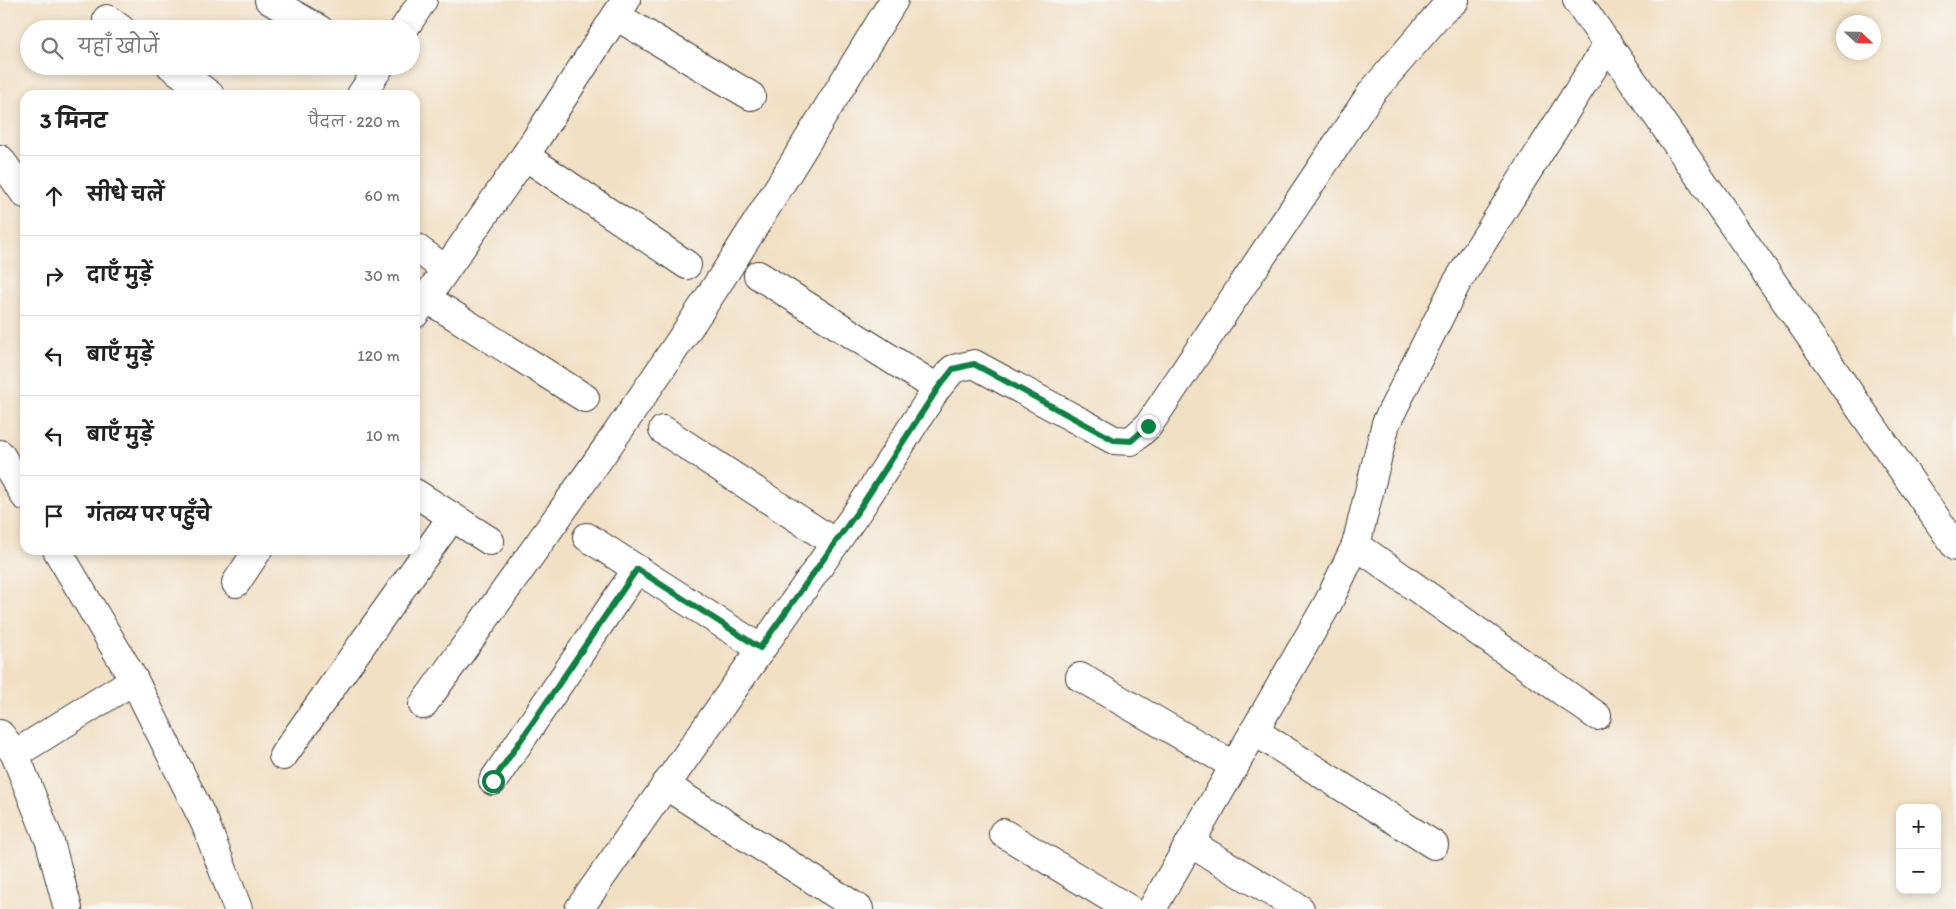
<!DOCTYPE html>
<html lang="hi">
<meta charset="utf-8">
<style>
:root{--surface:#fff;--page:#f2f2f2;--text:#222;--muted:#767676;--line:#e0e0e0}
body{margin:0;font-family:Itim,"Playpen Sans Deva",sans-serif;background:var(--page);color:var(--text)}
.controls{position:absolute;right:15px;bottom:15px;display:grid;overflow:hidden;border-radius:10px;box-shadow:0 2px 8px #0003}
.controls button{width:45px;height:45px;display:grid;place-items:center;padding:0;border:0;border-bottom:1px solid var(--line);background:var(--surface);color:var(--text);font:25px sans-serif}
.compass{position:absolute;left:1836px;top:15px;width:45px;height:45px;border-radius:50%;background:var(--surface);box-shadow:0 2px 8px #0003;rotate:112deg}
.stop{position:absolute;width:15px;height:15px;margin:-11px;border:4px solid #0b8043;border-radius:50%;background:#fff}
.stop.end{background:#0b8043;border-color:#fff;box-shadow:0 1px 5px #0008}
.list{margin:0;padding:0;list-style:none}
h2{display:flex;justify-content:space-between;align-items:center;height:65px;margin:0;padding:0 20px;font-size:21px}
h2 small{font-size:16px;font-weight:400;color:var(--muted)}
.list li{display:grid;grid-template-columns:32px 1fr auto;gap:15px;align-items:center;box-sizing:border-box;height:80px;padding:0 20px;border-top:1px solid var(--line)}
.list b{display:block;font-size:19px;white-space:nowrap}
.list em{font-size:16px;font-style:normal;color:var(--muted)}
.icon{flex:none;width:28px;height:28px;fill:none;stroke:currentColor;stroke-width:2;stroke-linecap:round;stroke-linejoin:round}
.map{position:relative;flex:none;width:1956px;height:909px;overflow:hidden}
.search{position:absolute;background:var(--surface);box-shadow:0 2px 8px #0003;left:20px;top:20px;width:400px;height:55px;display:flex;align-items:center;gap:12px;box-sizing:border-box;padding:0 18px;border-radius:28px;color:var(--muted);font-size:19px}
.panel{position:absolute;background:var(--surface);box-shadow:0 2px 8px #0003;left:20px;top:90px;width:400px;height:465px;border-radius:15px}
.map>svg:first-child{display:block}
</style>
<div class="map">
<svg width="1956" height="909" viewBox="0 0 1956 909">
<rect width="100%" height="100%" fill="#f6f6f2"/>
<filter id="ink" filterUnits="userSpaceOnUse"><feTurbulence type="fractalNoise" baseFrequency=".02" numOctaves="2"/><feDisplacementMap in="SourceGraphic" scale="10" xChannelSelector="R" yChannelSelector="G"/><feConvolveMatrix kernelMatrix="1 2 1 2 8 2 1 2 1" color-interpolation-filters="sRGB"/></filter>
<filter id="wash" filterUnits="userSpaceOnUse"><feTurbulence type="fractalNoise" baseFrequency=".0096" numOctaves="4" result="noise"/><feDisplacementMap in="SourceGraphic" scale="20" xChannelSelector="R" yChannelSelector="G"/><feGaussianBlur stdDeviation="1.12" result="paint"/><feColorMatrix in="noise" values="0 0 0 0 0 0 0 0 0 0 0 0 0 0 0 0 0 1.4 0 .05"/><feComposite in="paint" operator="in"/></filter>
<g filter="url(#wash)">
<rect width="100%" height="100%" fill="#f2e0c5"/>
</g>
<g filter="url(#ink)">
<g fill="none" stroke-linecap="round" stroke-linejoin="round">
<!-- minor casing -->
<g stroke="#3c3935" stroke-width="30">
<g id="minor">
<path d="M269,0L319,29"/>
<path d="M1577,0L1956,547"/>
<path d="M616,16L751,96"/>
<path d="M107,19L121,29"/>
<path d="M404,29L423,0"/>
<path d="M171,66L210,95"/>
<path d="M361,95L380,66"/>
<path d="M525,156L687,265"/>
<path d="M0,159L25,194"/>
<path d="M415,247L445,269"/>
<path d="M758,275L937,388"/>
<path d="M426,298L585,398"/>
<path d="M415,314L525,156L626,0"/>
<path d="M663,430L835,543"/>
<path d="M0,454L25,496"/>
<path d="M415,493L490,541"/>
<path d="M587,537L760,648"/>
<path d="M1356,545L1597,716"/>
<path d="M57,550L134,680L205,823L238,909"/>
<path d="M236,583L258,550"/>
<path d="M1080,677L1235,766"/>
<path d="M423,705C529,557 637,410 735,257C789,172 841,86 894,0"/>
<path d="M1254,731L1434,845"/>
<path d="M0,734L15,754L50,842L68,909"/>
<path d="M15,754L134,680"/>
<path d="M283,756L452,517"/>
<path d="M493,781L637,569"/>
<path d="M665,785L859,909"/>
<path d="M1003,833L1129,909"/>
<path d="M1190,843L1300,909"/>
<path d="M579,909L860,508L937,388L953,369L974,364L1114,440L1131,441L1148,426L1372,92L1441,12L1455,0"/>
<path d="M1152,909L1328,603L1356,545L1386,423L1456,284L1608,44"/>
</g>
</g>
<!-- minor -->
<use href="#minor" stroke="#fff" stroke-width="28"/>
</g>
</g>
<g fill="none" stroke-linecap="round" stroke-linejoin="round" filter="url(#ink)">
<!-- route -->
<path stroke="#0b8043" stroke-width="6" d="M493,781L637,569L760,648L860,508L938,388L953,369L974,364L1114,440L1131,441L1148,426"/>
</g>
</svg>
<div class="controls">
<button>+</button>
<button>−</button>
</div>
<svg class="compass" viewBox="-18 -18 36 36"><path d="M0-13l5 13h-10z" fill="#e53935"/><path d="M0 13l5-13h-10z" fill="#767676"/></svg>
<div class="stop" style="left:493px;top:781px"></div>
<div class="stop end" style="left:1148px;top:426px"></div>
<div class="search"><svg class="icon" aria-label="search" viewBox="0 0 24 24"><circle cx="10" cy="10" r="6"/><path d="M15 15l6 6"/></svg>यहाँ खोजें</div>
<section class="panel">
<h2>3 मिनट<small>पैदल · 220 m</small></h2>
<ul class="list">
<li><svg class="icon" aria-label="ahead" viewBox="0 0 24 24"><path d="M12 20V5M6 11l6-6 6 6"/></svg><div><b>सीधे चलें</b></div><em>60 m</em></li>
<li><svg class="icon" aria-label="right" viewBox="0 0 24 24"><path d="M7 20v-9h11M14 6l5 5-5 5"/></svg><div><b>दाएँ मुड़ें</b></div><em>30 m</em></li>
<li><svg class="icon" aria-label="left" viewBox="0 0 24 24"><path d="M17 20v-9H6M10 6l-5 5 5 5"/></svg><div><b>बाएँ मुड़ें</b></div><em>120 m</em></li>
<li><svg class="icon" aria-label="left" viewBox="0 0 24 24"><path d="M17 20v-9H6M10 6l-5 5 5 5"/></svg><div><b>बाएँ मुड़ें</b></div><em>10 m</em></li>
<li><svg class="icon" aria-label="arrive" viewBox="0 0 24 24"><path d="M6 21V4h12l-3 4 3 4H6"/></svg><div><b>गंतव्य पर पहुँचे</b></div></li>
</ul>
</section>
</div>
